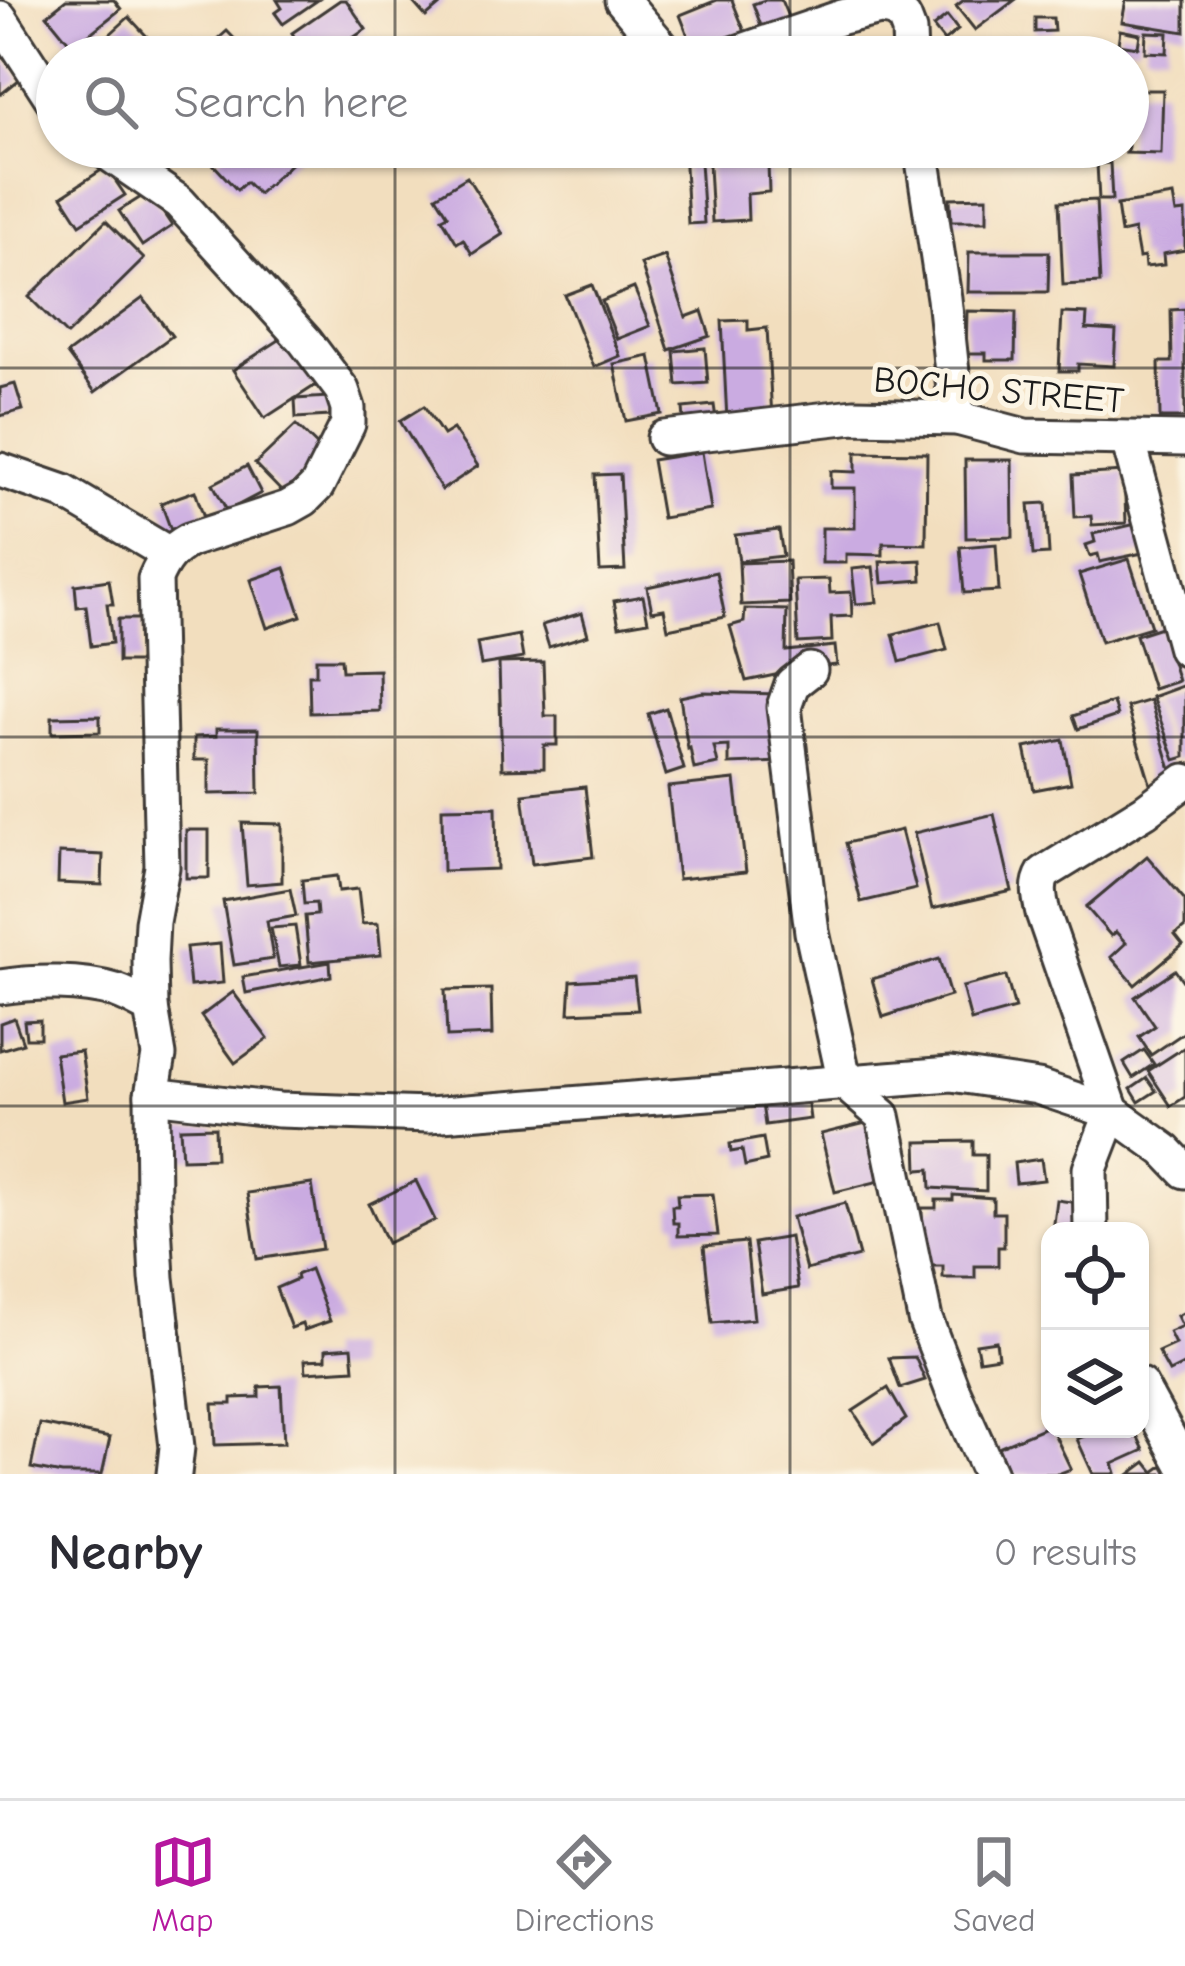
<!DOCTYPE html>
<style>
:root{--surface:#fff;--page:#f2f2f3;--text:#2b2b33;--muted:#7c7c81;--line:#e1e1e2;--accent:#b5179e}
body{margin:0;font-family:"Comic Neue",sans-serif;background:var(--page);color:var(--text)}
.controls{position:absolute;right:36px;bottom:36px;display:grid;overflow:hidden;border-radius:24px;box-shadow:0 3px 9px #0004}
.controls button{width:108px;height:108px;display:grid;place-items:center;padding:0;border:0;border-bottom:3px solid var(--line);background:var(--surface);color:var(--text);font:60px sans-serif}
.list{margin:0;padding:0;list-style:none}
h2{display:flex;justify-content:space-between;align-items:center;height:156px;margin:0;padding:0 48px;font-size:51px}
h2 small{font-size:39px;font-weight:400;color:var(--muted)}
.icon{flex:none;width:66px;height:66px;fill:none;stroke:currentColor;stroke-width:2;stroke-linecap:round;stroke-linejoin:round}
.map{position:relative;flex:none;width:1185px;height:1474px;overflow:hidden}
.search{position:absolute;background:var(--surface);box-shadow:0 3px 9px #0004;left:36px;right:36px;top:36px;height:132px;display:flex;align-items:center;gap:30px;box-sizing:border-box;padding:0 42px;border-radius:66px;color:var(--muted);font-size:45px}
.sheet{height:324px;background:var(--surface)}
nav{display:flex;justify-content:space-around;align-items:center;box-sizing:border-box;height:168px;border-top:3px solid var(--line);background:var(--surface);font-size:33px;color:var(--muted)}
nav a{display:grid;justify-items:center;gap:6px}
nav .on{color:var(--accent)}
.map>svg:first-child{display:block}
</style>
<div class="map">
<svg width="1185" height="1474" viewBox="0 0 1185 1474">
<rect width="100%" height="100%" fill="#fcf5e5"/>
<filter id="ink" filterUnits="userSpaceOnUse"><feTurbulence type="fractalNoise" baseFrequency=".00833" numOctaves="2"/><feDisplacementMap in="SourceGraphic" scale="24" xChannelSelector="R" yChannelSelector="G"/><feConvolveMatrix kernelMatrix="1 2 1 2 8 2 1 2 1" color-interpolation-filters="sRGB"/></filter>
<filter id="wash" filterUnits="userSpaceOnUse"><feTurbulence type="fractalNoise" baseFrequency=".004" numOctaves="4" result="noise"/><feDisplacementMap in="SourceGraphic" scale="48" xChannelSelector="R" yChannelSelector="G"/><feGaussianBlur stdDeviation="2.7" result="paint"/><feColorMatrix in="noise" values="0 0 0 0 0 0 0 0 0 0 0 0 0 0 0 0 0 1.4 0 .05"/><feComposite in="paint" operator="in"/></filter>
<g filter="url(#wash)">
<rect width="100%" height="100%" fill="#f2debe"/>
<g id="blocks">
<!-- building -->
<g fill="#caabe1">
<path d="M66,0H114L121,9L73,47L47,15Z"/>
<path d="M277,0H318L283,24L275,13L282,8Z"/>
<path d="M340,0H346L366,29L325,57H318L306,40L299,44L292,33Z"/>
<path d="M411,0H446L426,17Z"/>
<path d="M717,0H732L745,32L695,53L680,15Z"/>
<path d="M765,0H781L793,29L766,39L753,4Z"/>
<path d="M964,0H1015L975,30L956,6Z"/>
<path d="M1126,0H1185V32L1122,22Z"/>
<path d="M947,16L958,30L944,41L933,27Z"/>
<path d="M129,17L166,57H85Z"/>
<path d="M1035,18H1053L1054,31L1035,32Z"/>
<path d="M1120,30L1140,34L1138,47L1118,44Z"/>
<path d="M227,31L252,57H198Z"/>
<path d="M1146,32L1168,33L1167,53L1145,52Z"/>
<path d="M0,54L20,79L0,95Z"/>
<path d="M1128,90H1163L1161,154L1126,153L1128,147Z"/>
<path d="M231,147H309L258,194L246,182L237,190L213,164Z"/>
<path d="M684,147H699L704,223L688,224Z"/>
<path d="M708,147H750L751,165L768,164L769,192L747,194L748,220L712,222Z"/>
<path d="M948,147H1008V149L950,160Z"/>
<path d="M1110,163L1112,200H1099L1097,164Z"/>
<path d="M106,167L125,195L80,224L62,196Z"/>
<path d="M467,177L503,234L472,254L463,239L457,243L442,218L448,215L436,196Z"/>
<path d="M149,192L172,226L142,246L119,211Z"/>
<path d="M1173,196L1176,213L1185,212V250L1163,254L1164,265L1145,267L1144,257L1139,258L1134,230L1121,233L1117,205Z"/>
<path d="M987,197V221H951L950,198Z"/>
<path d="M1096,200L1100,283L1063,285L1059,202Z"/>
<path d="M106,221L144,259L67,335L29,297Z"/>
<path d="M969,252H1049L1048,292H968Z"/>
<path d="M665,256L686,317L702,311L710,336L669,350L641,264Z"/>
<path d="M592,285L620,356L594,367L565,295Z"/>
<path d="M634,288L650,326L617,339L602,301Z"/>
<path d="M143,298L172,336L95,392L67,354Z"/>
<path d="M1185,309V418H1160L1159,362H1172L1171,310Z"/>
<path d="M967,311L1016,312L1015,360H986V353H966Z"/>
<path d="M1062,313L1087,314L1086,329L1116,331L1114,366L1078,364V371H1059Z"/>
<path d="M748,320V330L767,328L772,418L727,420L722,321Z"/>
<path d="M290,333L322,381L265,418L233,370Z"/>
<path d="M705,348L708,383L677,385L674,351Z"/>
<path d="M650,356L662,414L626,421L614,364Z"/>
<path d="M15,384L23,410L0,416V388Z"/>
<path d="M329,397L330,416L296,418L295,399Z"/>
<path d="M714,405L717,426L685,430L683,408Z"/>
<path d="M424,406L443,435L453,429L478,466L442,490L400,421Z"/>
<path d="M296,425L326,454L284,494L255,464Z"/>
<path d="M702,452L711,510L662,518L652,460Z"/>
<path d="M856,452L927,453L926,544L883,543V555L846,554V563H822V528H855V488H831V471L856,472Z"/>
<path d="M965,460H1012L1013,537L966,538Z"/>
<path d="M247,466L261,493L227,511L213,484Z"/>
<path d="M1124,472L1126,523L1092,525L1091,516L1075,517L1073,475Z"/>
<path d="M620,474L625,570L600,571L595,475Z"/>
<path d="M195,491L204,517L171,530L161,503Z"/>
<path d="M1046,503L1049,554L1033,555L1029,504Z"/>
<path d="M1140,523L1147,552L1100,562L1098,554L1090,556L1086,545L1095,542L1093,534Z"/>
<path d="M779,530L783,556L739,561L735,535Z"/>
<path d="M996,544L999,591L964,593L960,547Z"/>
<path d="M1129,559L1151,627L1101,642L1079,574Z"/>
<path d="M921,560L922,580L882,583L880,562Z"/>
<path d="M788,561L790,603L741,605L739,563Z"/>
<path d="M873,567L877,602L856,604L852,569Z"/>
<path d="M285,568L301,616L267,628L251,580Z"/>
<path d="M716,572L725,617L668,629L664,609L652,611L647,587Z"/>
<path d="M829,579L830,593L851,592L852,616L831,617L832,641L798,643L795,580Z"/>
<path d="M109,580L113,604H107L112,643L91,646L86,606L77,607L75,585Z"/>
<path d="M643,596L648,621L619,626L614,601Z"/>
<path d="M745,609L787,610L786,651L835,646L837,665L785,670V673L746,681L730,626L744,622Z"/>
<path d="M582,613L588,635L549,647L542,625Z"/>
<rect x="118" y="619" width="23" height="43"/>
<path d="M940,622L947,650L900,662L893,634Z"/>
<path d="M1161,627L1178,681L1153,689L1136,635Z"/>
<path d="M519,635L523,658L481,665L477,643Z"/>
<path d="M316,659H341L342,671L379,670L380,711L310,713L309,675H316Z"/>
<path d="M543,662L545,716H557V745H544V768L502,769L499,663Z"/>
<path d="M1185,685V757L1175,760L1152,697Z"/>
<path d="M703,692L777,694L781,762L729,764V746L714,747L718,764L694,769L690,748L688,749L680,697Z"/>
<path d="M1150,700L1176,786L1153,793L1127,707Z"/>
<path d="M1113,702L1117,716L1078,729L1073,716Z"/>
<path d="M666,708L684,769L666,775L648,714Z"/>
<path d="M100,716V732L52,733V717Z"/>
<path d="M216,729H258L259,793L209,794V760H194V737L216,736Z"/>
<path d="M1063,740L1071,783L1034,790L1025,748Z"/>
<path d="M735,780L746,872L678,879L668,787Z"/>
<path d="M585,787L593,857L532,864L523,794Z"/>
<path d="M496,807L497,869L443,871L442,808Z"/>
<path d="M994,814L1012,891L932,909L914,833Z"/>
<path d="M242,823L282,824V882L247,885Z"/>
<rect x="186" y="830" width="23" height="48"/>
<path d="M901,830L916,889L861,902L846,843Z"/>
<path d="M59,853L103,855L102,885L58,883Z"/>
<path d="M1147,856L1185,900V927L1175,935L1183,945L1135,985L1111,957L1126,943L1116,932L1111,936L1086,907Z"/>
<path d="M337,876L339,891L358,889L362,924L378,923L381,955L309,962L305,916L317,915L316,903L304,904L302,880Z"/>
<path d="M290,889L296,916L267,921L273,959L234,965L223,901Z"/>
<path d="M295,926L301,965L279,967L271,928Z"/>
<path d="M220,944L223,983L190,986L186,947Z"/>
<path d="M939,959L950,996L883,1017L872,979Z"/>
<path d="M330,962L331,976L246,993L243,977Z"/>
<path d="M1175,970L1185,984V1032L1151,1055L1139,1037L1155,1026L1135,997Z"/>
<path d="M1006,976L1015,1009L971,1021L962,987Z"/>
<path d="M634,977L638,1010L569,1013L571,981Z"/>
<path d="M491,989L492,1035L447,1037L445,990Z"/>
<path d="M233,992L268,1039L235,1063L201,1016Z"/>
<path d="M14,1018L23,1043L0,1050V1023Z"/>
<path d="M40,1020V1038H26L24,1021Z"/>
<path d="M1185,1047V1097L1171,1106L1148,1071Z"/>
<path d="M1144,1050L1154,1064L1133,1078L1124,1063Z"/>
<path d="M81,1051L88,1098L62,1102L55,1054Z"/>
<path d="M1147,1078L1156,1091L1139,1102L1131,1089Z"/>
<path d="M807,1097L810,1119L765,1125L762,1104Z"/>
<path d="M874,1121L888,1179L835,1192L821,1134Z"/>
<path d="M215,1127L216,1158L182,1159L180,1128Z"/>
<path d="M763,1138L767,1161L745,1166L742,1150L731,1152L730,1144Z"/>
<path d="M973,1141V1155H986V1191L931,1188L930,1169L918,1170L917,1142Z"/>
<path d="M1041,1159L1044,1180L1016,1183L1014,1163Z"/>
<path d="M416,1181L435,1220L387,1243L369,1204Z"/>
<path d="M312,1184L322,1249L257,1259L247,1193Z"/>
<path d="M713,1194L718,1235L678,1236V1223H673L672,1206H678L677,1195Z"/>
<path d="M953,1195L993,1198V1213H1004V1247H998V1266H975V1278H943V1266H922V1208H936V1200H953Z"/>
<path d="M1057,1200L1085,1204L1082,1231H1053Z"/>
<path d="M845,1203L859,1256L806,1270L792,1217Z"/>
<path d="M790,1237L798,1288L762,1294L754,1243Z"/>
<path d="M746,1242L754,1319L712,1323L704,1246Z"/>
<path d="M310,1269L330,1321L304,1330L302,1324L291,1328L276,1288L297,1279L296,1275Z"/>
<path d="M1185,1312V1364L1169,1372L1158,1352L1175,1344L1169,1332L1182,1326L1177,1316Z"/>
<path d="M996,1341L998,1357L979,1360L976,1344Z"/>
<path d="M352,1347L354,1369L306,1372L305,1360L326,1359V1349Z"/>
<path d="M915,1357L925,1380L900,1388L889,1358Z"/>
<path d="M281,1386L284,1443L215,1445L213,1404H232V1398L259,1397V1387Z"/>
<path d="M888,1388L906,1419L874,1443L853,1411Z"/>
<path d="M40,1424L110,1438L102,1474H62L31,1468Z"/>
<path d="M1050,1425L1071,1469L1058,1474H1009L998,1447Z"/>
<path d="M1101,1429H1134L1144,1450L1113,1464L1116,1473L1113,1474H1093L1077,1439Z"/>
<path d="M1146,1462L1154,1472L1165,1464L1173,1474H1130Z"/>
</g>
</g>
</g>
<g filter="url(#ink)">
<use href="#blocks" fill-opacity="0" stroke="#3c3934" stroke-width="3"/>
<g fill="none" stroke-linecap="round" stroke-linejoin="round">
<!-- street casing -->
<g stroke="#3c3934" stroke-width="39">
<g id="street">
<path d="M622,0L670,57"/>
<path d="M0,18L57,106"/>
<path d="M725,57L842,17L880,8L894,10L904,18L909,31L910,57"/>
<path d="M99,147L179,202L305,341L342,390L348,408V424L317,486L304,499L288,508L189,540C171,550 163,560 155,579L162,867L152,922L150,961L151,1008L159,1055L152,1095L153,1204L157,1278L177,1447L174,1474"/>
<path d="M921,147L944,298L957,418"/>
<path d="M664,438L854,416L957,418L1025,436L1185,439"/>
<path d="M1128,439L1185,649"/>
<path d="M0,470L64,492L169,554"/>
<path d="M810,670L792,684L784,707L812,932L845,1083L883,1116L925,1319L952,1389L990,1474"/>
<path d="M0,987C36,981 81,981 116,991C128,995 140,1002 151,1008"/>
<path d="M152,1095L279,1110L429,1115L951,1074L1038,1087L1112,1112L1165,1150L1185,1171"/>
<path d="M1091,1231L1090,1169L1112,1112L1043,913C1040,899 1036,886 1044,873L1145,811L1185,781"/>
<path d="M1140,1385L1185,1467"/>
</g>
</g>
<!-- street -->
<use href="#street" stroke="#fff" stroke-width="33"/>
</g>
</g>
<!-- grid -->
<path fill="none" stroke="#1c1c1c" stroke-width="3" stroke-opacity="0.55" d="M395,0V57M790,0V57M395,147V1474M790,147V1474M0,368H1185M0,737H1185M0,1106H1185"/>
<g text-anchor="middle" stroke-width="10" stroke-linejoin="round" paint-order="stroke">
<!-- street labels -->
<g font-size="36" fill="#1c1c1c" stroke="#fcf5e5">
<text transform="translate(999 389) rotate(5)" y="13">BOCHO STREET</text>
</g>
</g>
</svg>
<div class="controls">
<button><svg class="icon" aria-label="locate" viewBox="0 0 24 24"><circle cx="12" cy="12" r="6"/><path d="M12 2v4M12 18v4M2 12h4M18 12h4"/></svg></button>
<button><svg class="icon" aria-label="layers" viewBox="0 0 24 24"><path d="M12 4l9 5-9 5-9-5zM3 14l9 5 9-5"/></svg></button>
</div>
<div class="search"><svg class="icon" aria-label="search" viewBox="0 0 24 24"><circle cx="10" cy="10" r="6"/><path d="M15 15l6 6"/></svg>Search here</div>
</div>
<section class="sheet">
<h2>Nearby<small>0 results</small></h2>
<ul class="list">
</ul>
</section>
<nav>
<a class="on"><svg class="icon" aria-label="map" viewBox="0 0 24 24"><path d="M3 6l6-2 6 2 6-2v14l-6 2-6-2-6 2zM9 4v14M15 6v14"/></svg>Map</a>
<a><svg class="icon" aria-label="directions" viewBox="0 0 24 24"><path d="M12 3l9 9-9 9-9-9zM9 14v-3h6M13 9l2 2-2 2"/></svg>Directions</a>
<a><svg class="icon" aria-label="saved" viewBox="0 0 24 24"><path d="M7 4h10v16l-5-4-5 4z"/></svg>Saved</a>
</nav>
